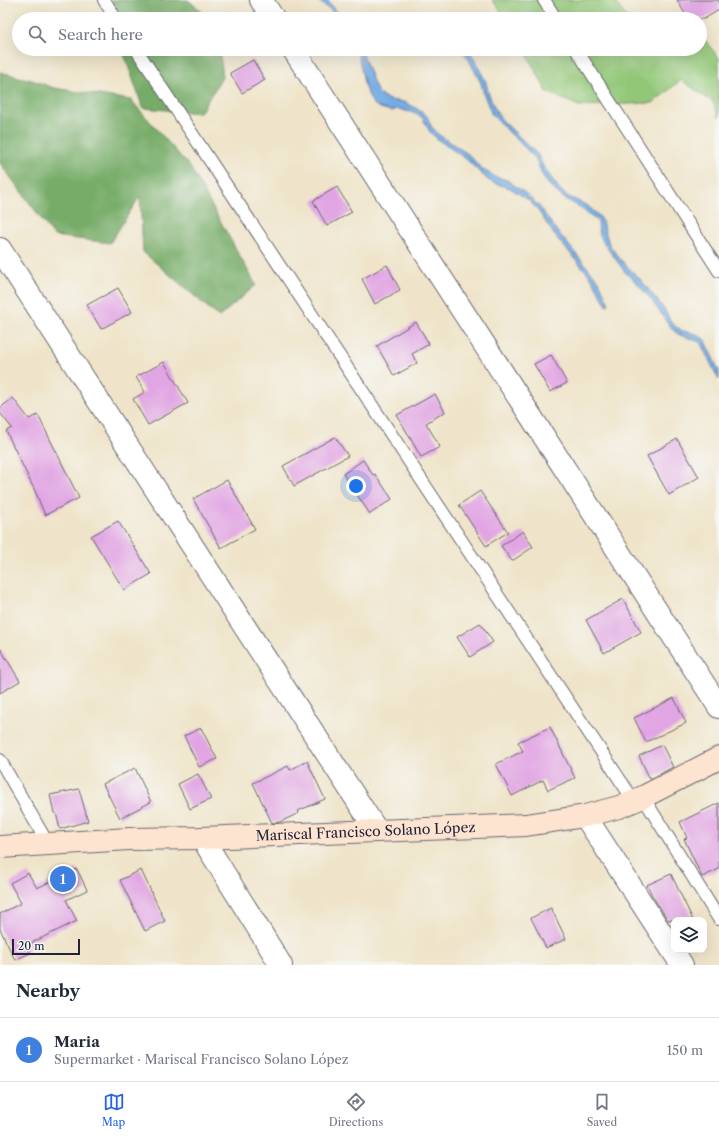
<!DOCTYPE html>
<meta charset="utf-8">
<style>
:root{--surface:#fff;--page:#f6f6f7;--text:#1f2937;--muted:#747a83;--line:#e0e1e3;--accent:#2563eb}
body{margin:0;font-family:"Libre Caslon Text",serif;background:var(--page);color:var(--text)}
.controls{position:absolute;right:12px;bottom:12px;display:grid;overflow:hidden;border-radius:8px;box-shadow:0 4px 16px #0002}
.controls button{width:36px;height:36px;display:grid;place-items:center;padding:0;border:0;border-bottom:1px solid var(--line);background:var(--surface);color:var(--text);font:20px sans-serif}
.scale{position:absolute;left:12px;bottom:10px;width:68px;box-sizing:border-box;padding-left:4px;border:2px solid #22223b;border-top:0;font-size:11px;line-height:14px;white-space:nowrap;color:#22223b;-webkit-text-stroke:3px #f6f6f2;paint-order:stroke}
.you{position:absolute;left:356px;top:486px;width:14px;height:14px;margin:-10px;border:3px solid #fff;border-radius:50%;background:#1a73e8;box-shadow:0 0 0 6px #1a73e833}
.badge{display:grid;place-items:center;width:26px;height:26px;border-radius:50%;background:var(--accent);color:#fff;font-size:13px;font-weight:700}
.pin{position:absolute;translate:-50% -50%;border:2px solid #fff;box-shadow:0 1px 4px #0006}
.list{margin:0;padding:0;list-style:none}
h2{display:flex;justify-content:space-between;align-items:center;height:52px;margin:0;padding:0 16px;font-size:17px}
h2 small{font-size:13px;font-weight:400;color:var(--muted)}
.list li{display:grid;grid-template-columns:26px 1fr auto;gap:12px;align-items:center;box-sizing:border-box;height:64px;padding:0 16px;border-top:1px solid var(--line)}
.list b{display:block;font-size:15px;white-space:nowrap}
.list p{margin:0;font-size:13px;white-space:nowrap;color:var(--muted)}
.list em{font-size:13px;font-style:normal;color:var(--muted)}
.icon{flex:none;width:22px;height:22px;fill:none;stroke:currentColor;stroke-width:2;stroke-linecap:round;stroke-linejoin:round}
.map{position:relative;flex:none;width:719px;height:965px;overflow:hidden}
.search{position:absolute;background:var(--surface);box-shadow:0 4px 16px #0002;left:12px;right:12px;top:12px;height:44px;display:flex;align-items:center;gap:10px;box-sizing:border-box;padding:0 14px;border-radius:22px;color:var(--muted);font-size:15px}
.sheet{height:116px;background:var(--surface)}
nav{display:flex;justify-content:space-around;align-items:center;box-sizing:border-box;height:56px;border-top:1px solid var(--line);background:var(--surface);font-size:11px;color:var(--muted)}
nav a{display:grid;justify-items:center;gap:2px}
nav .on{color:var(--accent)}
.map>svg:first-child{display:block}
</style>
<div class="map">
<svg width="719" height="965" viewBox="0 0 719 965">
<rect width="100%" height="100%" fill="#f6f6f2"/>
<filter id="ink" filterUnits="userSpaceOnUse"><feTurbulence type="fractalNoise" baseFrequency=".025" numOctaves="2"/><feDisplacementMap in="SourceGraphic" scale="8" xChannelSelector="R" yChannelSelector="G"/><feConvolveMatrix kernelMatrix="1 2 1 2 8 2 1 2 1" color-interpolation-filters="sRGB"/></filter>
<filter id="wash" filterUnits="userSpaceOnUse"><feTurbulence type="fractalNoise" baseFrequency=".012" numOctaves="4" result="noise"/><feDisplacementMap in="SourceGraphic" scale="16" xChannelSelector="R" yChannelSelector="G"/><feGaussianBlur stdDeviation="0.9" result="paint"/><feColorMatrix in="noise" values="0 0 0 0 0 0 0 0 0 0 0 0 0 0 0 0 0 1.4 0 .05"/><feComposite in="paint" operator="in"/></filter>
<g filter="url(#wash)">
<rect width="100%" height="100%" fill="#efe4c9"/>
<!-- green -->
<g fill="#93c778" stroke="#5a745a">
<path d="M492,0H613L628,19H507Z"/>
<path d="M700,37L704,39L719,58V118L713,102L681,80L653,103L579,106L547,92L524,49H700Z"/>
</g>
<!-- forest -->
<g fill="#76ac68" stroke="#4c6752">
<path d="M112,0H188L211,19H113Z"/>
<path d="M122,49H219L223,76L200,113L143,108Z"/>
<path d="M0,72L35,81L54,88L131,100L190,167L256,285L219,317L143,252L140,196L110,243L54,236L0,163Z"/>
</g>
<!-- water -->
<g fill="#75ace4" stroke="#4c6790">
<path d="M317,0H327L344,19H338L331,10Z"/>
<path d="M357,49H361L374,84L378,93L389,100L404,102L416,108L427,116L431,126L439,135L468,154L479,166L487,172L496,177L507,180L525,193L539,206L556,230L599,281L609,304L607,306L591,277L555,236L537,209L527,199L510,188L494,183L488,180L466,159L437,139L430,132L422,117L414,113L398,109L391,111L380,108L373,104L365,88Z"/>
<path d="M461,49H467L471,53L486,82L488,92L496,111L502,120L538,155L544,168L554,182L565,195L588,206L601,218L609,244L619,258L641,280L664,309L673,325L683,331L696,334L704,339L719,371V380L700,342L680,335L674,331L649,297L637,283L625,272L605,245L599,234L598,221L576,205L565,199L552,188L544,179L536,159L492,115L484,95L481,83L468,58Z"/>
</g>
<g id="blocks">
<!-- building -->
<g fill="#e1a5e3">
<path d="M677,0H719V10L704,19H688Z"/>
<path d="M253,60L265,80L242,93L230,73Z"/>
<path d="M337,187L352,212L327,226L313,201Z"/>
<path d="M387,265L400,290L375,304L362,279Z"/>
<path d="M118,288L132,312L101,329L87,305Z"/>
<path d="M416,322L429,344L412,354L417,363L394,376L377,346Z"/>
<path d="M551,355L567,383L550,392L534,364Z"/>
<path d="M164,362L188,403L148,425L133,399L145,392L136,377Z"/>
<path d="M435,394L445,412L426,423L440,447L421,457L397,415Z"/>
<path d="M13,398L29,419L38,415L79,498L45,515L35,491L6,431L12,428L0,413V408Z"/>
<path d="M335,437L348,456L294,486L283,466Z"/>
<path d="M677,439L699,477L669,495L647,456Z"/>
<path d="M363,460L373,475L375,474L392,499L370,514L343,474Z"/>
<path d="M227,480L255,529L221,548L193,499Z"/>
<path d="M480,491L508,532L486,546L459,505Z"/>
<path d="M118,521L151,574L124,590L91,536Z"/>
<path d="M523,531L533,547L512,561L501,546Z"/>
<path d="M623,599L641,632L604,653L586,620Z"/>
<path d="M480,623L493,642L470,657L457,637Z"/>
<path d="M0,648L20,681L0,693Z"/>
<path d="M674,698L686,723L646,742L634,718Z"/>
<path d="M550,727L575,778L548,790L543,780L512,796L496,764L523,751L518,742Z"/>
<path d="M201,728L217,759L199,767L184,736Z"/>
<path d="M662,745L673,767L650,779L639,756Z"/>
<path d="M307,761L325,799L298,811L299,813L280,822L272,823L253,783L288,766L290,770Z"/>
<path d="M135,768L151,802L120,818L103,784Z"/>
<path d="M198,774L211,799L190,809L178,784Z"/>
<path d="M79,789L88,821L60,829L56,813H54L50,795Z"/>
<path d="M719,803V869L702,877L684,839L687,838L680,822Z"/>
<path d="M77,869L87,890L66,900L77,921L27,945L30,953L15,960L0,929V914L21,903L10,883L28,873L37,888Z"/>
<path d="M141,870L165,921L145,931L120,880Z"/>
<path d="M671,874L693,920H668L653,897L647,885Z"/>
<path d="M551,908L566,939L546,948L531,918Z"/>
</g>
</g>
</g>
<g filter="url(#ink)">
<use href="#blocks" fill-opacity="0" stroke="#6a666d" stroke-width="1"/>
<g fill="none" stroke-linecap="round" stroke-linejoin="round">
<!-- service casing -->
<g stroke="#6a666d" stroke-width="14">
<g id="service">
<path d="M104,0L116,19"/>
<path d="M544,0L556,19"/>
<path d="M136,49L634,801"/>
<path d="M576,49L719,271"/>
<path d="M0,760L48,844"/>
<path d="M643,797L719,919"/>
</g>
</g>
<!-- minor casing -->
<g stroke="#6a666d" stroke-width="24">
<g id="minor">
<path d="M261,0L274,19"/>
<path d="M293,49L719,707"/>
<path d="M0,249L377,831"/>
<path d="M585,816L682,965"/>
<path d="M202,838L281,965"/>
</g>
</g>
<!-- secondary casing -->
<g stroke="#6a666d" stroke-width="24">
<g id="secondary">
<path id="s1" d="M0,847L129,839L202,838L526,825L585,816L619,807L643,797L719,758"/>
</g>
</g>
<!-- service -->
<use href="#service" stroke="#fff" stroke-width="12"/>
<!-- minor -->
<use href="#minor" stroke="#fff" stroke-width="22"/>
<!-- secondary -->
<use href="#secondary" stroke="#fde4d0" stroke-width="22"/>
</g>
</g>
<g text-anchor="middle" stroke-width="3.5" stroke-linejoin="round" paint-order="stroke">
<!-- street labels -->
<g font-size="14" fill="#22223b" stroke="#f6f6f2">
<text dy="5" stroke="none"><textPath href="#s1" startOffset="366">Mariscal Francisco Solano López</textPath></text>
</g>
</g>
</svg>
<div class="controls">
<button><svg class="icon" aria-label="layers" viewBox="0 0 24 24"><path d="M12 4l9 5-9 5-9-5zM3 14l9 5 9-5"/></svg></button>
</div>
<div class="scale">20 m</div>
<div class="you"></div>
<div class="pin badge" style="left:63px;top:879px;background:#3f7fe0">1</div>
<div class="search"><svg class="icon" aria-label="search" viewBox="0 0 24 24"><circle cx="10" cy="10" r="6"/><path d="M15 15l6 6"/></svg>Search here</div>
</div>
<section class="sheet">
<h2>Nearby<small></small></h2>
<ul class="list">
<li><span class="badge" style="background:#3f7fe0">1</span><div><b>Maria</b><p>Supermarket · Mariscal Francisco Solano López</p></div><em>150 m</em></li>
</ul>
</section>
<nav>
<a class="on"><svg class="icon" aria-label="map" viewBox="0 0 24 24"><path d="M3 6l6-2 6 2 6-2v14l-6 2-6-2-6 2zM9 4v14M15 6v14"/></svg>Map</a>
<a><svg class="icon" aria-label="directions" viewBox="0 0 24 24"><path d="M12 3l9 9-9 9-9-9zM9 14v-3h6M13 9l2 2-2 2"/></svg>Directions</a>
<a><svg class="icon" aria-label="saved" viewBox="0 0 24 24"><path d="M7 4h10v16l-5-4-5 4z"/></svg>Saved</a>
</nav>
